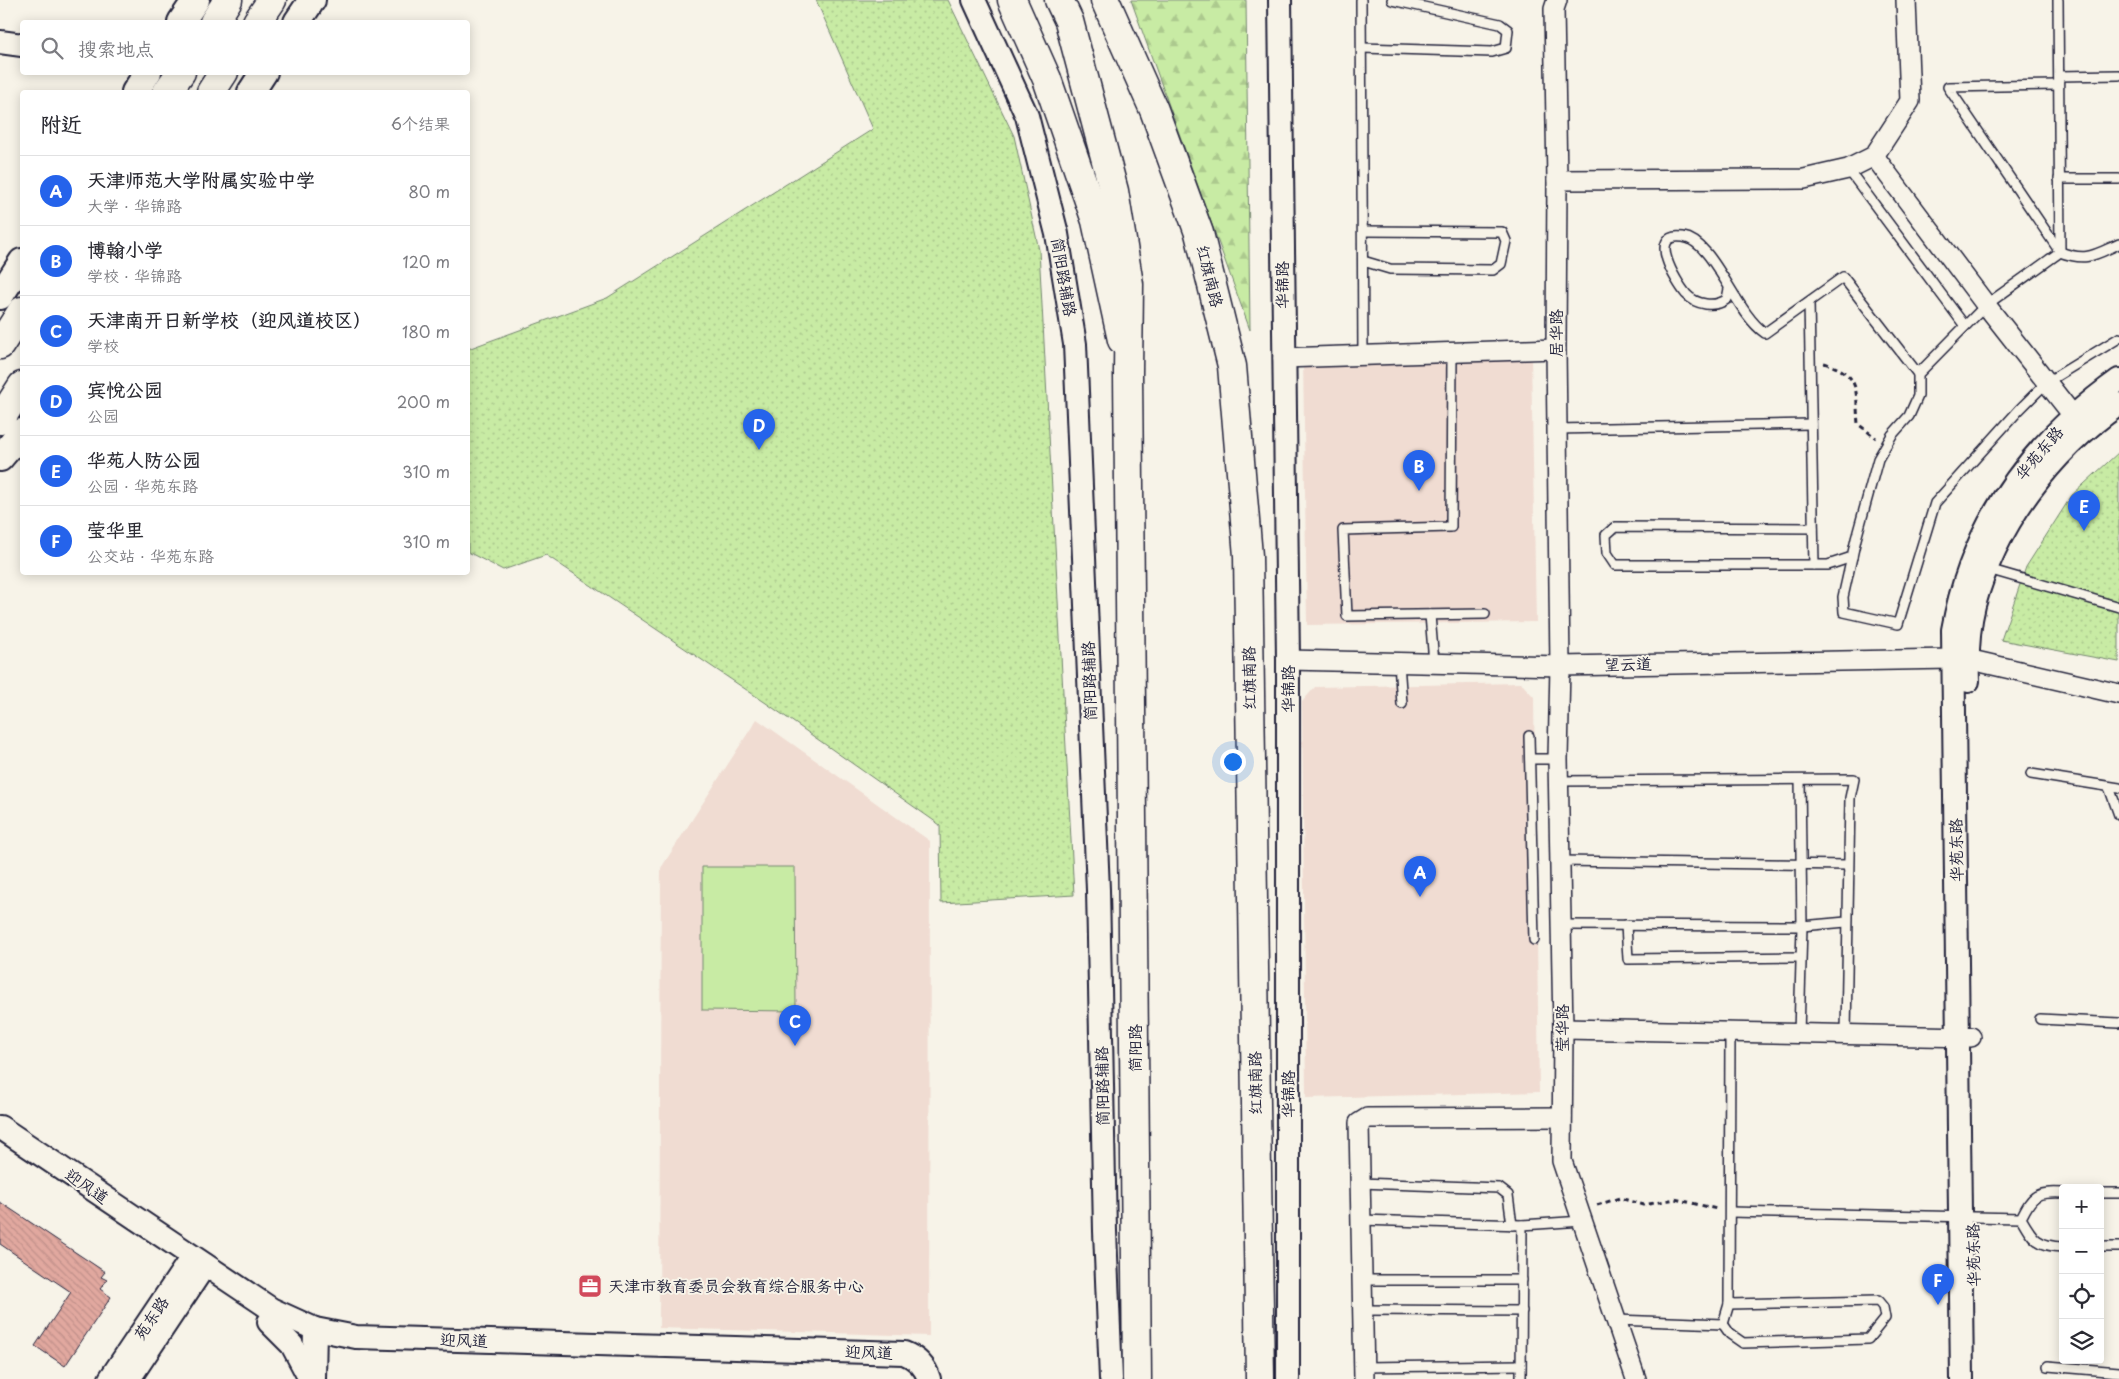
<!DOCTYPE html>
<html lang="zh">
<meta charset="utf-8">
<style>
:root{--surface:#fff;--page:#f7f7f7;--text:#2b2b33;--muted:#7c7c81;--line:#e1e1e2;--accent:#2563eb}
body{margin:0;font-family:"Playpen Sans","LXGW WenKai TC",sans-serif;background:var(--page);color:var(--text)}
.controls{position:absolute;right:15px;bottom:15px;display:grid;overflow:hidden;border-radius:5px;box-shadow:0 2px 12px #0003}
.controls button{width:45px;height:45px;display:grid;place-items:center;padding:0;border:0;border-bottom:1px solid var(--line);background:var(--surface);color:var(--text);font:25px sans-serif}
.you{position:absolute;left:1232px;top:761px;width:18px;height:18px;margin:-12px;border:4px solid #fff;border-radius:50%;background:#1a73e8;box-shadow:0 0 0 8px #1a73e833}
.badge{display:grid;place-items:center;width:32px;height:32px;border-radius:50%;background:var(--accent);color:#fff;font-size:16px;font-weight:700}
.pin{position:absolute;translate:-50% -41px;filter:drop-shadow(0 1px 2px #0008)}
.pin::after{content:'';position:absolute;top:26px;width:18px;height:15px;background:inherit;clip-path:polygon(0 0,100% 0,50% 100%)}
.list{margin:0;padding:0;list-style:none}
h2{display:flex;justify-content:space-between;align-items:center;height:65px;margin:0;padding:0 20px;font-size:21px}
h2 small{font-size:16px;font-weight:400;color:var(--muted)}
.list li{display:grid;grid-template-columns:32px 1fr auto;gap:15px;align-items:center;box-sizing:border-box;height:70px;padding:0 20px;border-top:1px solid var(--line)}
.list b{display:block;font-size:19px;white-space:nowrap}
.list p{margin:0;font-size:16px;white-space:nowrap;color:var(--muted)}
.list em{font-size:16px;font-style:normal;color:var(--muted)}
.icon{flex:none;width:28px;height:28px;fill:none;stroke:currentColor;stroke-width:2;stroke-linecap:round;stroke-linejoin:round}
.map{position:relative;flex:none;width:2119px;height:1379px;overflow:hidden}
.search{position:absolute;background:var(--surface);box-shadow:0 2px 12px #0003;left:20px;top:20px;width:450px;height:55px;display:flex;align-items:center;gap:12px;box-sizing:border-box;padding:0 18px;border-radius:5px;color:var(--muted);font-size:19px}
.panel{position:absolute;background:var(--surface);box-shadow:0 2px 12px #0003;left:20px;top:90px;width:450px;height:485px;border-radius:5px}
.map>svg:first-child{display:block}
</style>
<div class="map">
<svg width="2119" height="1379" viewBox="0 0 2119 1379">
<defs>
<pattern id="grass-dots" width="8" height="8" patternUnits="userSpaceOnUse" patternTransform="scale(1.25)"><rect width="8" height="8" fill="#c8eba4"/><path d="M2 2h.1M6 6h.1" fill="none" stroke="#acc98e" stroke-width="1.8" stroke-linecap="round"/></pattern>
<pattern id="forest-firs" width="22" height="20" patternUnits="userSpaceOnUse" patternTransform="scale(1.25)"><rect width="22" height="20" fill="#c8eba4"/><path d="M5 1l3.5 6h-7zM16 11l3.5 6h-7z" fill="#acc98e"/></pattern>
<pattern id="building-back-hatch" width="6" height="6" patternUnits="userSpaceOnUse" patternTransform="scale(1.25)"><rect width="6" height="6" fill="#e1a89f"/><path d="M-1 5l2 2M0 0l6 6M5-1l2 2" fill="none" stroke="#c1908a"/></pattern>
</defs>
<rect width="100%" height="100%" fill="#f7f3e8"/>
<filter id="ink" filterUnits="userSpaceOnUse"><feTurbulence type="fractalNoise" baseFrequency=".02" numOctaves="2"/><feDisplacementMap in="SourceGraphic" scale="10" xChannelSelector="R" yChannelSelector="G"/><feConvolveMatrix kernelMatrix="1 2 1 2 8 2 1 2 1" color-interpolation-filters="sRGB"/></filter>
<g filter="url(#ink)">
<!-- built -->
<g fill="#f0dcd2">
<path d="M1531,356L1536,622L1307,625L1303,359Z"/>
<path d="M1521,683L1534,697L1539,1092L1306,1098L1302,702L1315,687Z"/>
<path d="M757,719L930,841L929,1336L659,1328L661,868Z"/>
</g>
<!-- grass -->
<g fill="url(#grass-dots)" stroke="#758670">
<path d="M816,0H948L1014,136L1039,250L1074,895L941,903L940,825L766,703L546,555L503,570L468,552V349L607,298L873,129Z"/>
<path d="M2119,452V662L2001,640L2026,567L2072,495Z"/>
</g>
<!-- forest -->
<path fill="url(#forest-firs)" stroke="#758670" d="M1131,0H1246L1250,330Z"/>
<!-- garden -->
<path fill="#c8eba4" stroke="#758670" d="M702,867H795L796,1011L702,1010Z"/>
<!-- building -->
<path fill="url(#building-back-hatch)" stroke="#22223b" d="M0,1202L105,1272L101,1277L107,1280L100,1289L111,1297L65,1366L35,1346L71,1292L0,1244Z"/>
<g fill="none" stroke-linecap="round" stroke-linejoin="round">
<!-- service casing -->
<g stroke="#22223b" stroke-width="12">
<g id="service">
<path d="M1361,0L1363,355"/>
<path d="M2058,0L2060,252L1986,305L1918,374V396L1909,416L1892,435L1878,459L1856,539L1843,597L1844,612L1898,624L1935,503L2019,410L2047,382L2119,338"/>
<path d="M1362,48L1492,52L1506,48L1508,30L1500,24L1392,0"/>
<path d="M2059,76L2119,75"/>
<path d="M2058,85L1948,87L2060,252C2087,262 2094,255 2119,244"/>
<path d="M1848,169L1965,326"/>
<path d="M2059,179H2119"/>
<path d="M1363,231L1502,232L1506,241L1501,264L1493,270L1390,269L1363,261"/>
<path d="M1729,289L1727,299C1715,308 1696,305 1686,294C1676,282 1646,232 1683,237C1714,241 1735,313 1765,333L1843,277L1918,374"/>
<path d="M1809,302L1814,565"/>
<path d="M1452,352L1451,527L1343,530L1347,616L1485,614"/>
<path d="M1557,429L1811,424"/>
<path d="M1813,528L1615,527L1606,535L1607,553L1615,565H1828L1852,557"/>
<path d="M1988,569L2119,607"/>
<path d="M1430,615L1434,663"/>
<path d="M1399,663L1402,704"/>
<path d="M1529,736L1534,940"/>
<path d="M1530,759H1558"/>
<path d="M2031,774L2119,788"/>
<path d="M1800,780L1802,926L1846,922"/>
<path d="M1559,781L1854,779L1850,798L1846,1034"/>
<path d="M2109,787L2119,815"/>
<path d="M1560,861L1848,865"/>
<path d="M1561,925L1802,926L1799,1034"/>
<path d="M1626,925L1628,959L1799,957"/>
<path d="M2040,1019L2119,1023"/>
<path d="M1360,1183L1499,1188L1508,1195L1512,1225"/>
<path d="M2063,1193C2036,1192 2033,1194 2021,1218C2033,1239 2037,1246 2063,1247"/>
<path d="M2100,1193H2119"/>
<path d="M1730,1212L2021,1218"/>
<path d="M1361,1220L1522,1225L1583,1221"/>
<path d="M2100,1247H2119"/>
<path d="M1362,1280H1522"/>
<path d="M1363,1310L1522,1311"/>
<path d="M1616,1320L1723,1324L1729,1304L1730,1033"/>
<path d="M1723,1324L1730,1334L1743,1343L1868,1339L1885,1318L1883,1307L1878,1301L1729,1304"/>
<path d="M2048,1366L2119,1372"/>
<path d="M1364,1367L1521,1365"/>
<path d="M1521,1379L1522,1225"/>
</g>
</g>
<!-- minor casing -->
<g stroke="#22223b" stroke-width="22">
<g id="minor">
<path d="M1557,0L1554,9L1557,180L1556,349L1560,666L1558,759L1563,1029L1562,1161L1636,1379"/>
<path d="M1874,156L1986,305L2082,427"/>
<path d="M1557,180L1804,179L1848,169L1874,156L1910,101L1906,0"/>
<path d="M1283,358L1556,349"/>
<path d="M1288,660L1560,666L1952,659H1967L2119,694"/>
<path d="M1563,1029L1971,1037"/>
<path d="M1364,1379L1359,1123L1367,1118L1562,1117"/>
</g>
</g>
<!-- tertiary casing -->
<g stroke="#22223b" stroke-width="26">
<g id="tertiary">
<path d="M974,0L1027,116L1057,234L1075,344L1098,890L1105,1231L1111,1379"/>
<path d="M1280,0L1288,660V1379"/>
<path d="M0,42L22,45"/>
<path d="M1968,681C1967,655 1968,629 1974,605C1996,524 2051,451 2119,404"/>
<path d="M0,1127L271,1309L315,1329L356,1337L904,1353C917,1358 925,1366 929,1379"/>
<path d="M269,1322L292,1345L310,1379"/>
<path d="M110,1379L192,1257"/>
<path d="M129,1379L205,1265"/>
<path d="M314,1379L315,1329"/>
<path d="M1962,1379L1953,630C1972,523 2032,442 2119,380"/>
</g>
</g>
<!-- secondary casing -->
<g stroke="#22223b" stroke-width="30">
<g id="secondary">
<path d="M181,22L196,0"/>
<path d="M297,22L312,0"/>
<path d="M135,92L148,72"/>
<path d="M251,92L264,72"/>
<path d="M0,296L22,262"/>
<path d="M0,458L22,432"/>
</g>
</g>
<!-- primary casing -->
<g stroke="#22223b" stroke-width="31">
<g id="primary">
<path d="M1012,0L1047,79L1096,221L1122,340"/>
<path d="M214,22L228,0"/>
<path d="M257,22L272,0"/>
<path d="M167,92L181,72"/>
<path d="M211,92L224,72"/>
<path d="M0,345L22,311"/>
<path d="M0,420L22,386"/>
</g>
</g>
<!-- trunk casing -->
<g stroke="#22223b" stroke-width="31">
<g id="trunk">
<path d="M1059,0L1069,21L1114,191L1129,284L1128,373L1137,1379"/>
<path d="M1105,0L1154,110L1199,233L1232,366L1248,556L1260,1379"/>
</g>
</g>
<!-- path -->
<g stroke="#22223b" stroke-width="3" stroke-dasharray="5 4" stroke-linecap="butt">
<path d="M1824,363C1863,375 1855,392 1858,424L1876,438"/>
<path d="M1597,1205L1620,1198L1644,1205L1675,1199L1717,1209"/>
</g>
<!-- service -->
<use href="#service" stroke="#f7f3e8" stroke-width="9"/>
<!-- minor -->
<use href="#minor" stroke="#f7f3e8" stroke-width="19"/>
<!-- tertiary -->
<use href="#tertiary" stroke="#f7f3e8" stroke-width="22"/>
<!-- secondary -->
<use href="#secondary" stroke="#f7f3e8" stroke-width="26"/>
<!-- primary -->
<use href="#primary" stroke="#f7f3e8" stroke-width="28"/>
<!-- trunk -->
<use href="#trunk" stroke="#f7f3e8" stroke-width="28"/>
</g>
</g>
<!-- icons -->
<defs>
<g id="office-square" transform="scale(1.25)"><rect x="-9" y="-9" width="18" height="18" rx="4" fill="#d1495b" stroke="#f7f3e8"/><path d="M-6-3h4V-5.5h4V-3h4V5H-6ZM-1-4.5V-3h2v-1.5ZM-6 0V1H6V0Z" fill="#fff"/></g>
</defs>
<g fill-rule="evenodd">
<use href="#office-square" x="590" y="1286"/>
</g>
<g text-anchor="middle" stroke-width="4" stroke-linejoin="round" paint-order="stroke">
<!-- street labels -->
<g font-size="16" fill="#22223b" stroke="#f7f3e8">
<text transform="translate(1210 276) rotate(76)" y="6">红旗南路</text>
<text transform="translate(1064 277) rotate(80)" y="6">简阳路辅路</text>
<text transform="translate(1282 285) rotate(-90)" y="6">华锦路</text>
<text transform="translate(1556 333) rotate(-90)" y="6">居华路</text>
<text transform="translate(2039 453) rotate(-50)" y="6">华苑东路</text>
<text transform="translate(1628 664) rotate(-1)" y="6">望云道</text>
<text transform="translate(1249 678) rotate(-91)" y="6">红旗南路</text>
<text transform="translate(1089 681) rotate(-92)" y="6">简阳路辅路</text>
<text transform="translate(1288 689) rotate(-90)" y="6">华锦路</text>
<text transform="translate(1956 850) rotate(-91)" y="6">华苑东路</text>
<text transform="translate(1562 1028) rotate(-90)" y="6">莹华路</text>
<text transform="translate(1135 1048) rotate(-90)" y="6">简阳路</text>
<text transform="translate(1255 1083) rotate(-91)" y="6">红旗南路</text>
<text transform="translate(1102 1086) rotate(-91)" y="6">简阳路辅路</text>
<text transform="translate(1288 1094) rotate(-90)" y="6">华锦路</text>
<text transform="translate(87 1186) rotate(34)" y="6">迎风道</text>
<text transform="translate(1973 1255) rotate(-91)" y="6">华苑东路</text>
<text transform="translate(151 1318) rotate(-56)" y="6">苑东路</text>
<text transform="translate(464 1340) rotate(2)" y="6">迎风道</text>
<text transform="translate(869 1352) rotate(2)" y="6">迎风道</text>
</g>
<!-- poi labels -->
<g font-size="16" fill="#22223b" stroke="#f7f3e8" text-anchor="start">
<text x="608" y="1292">天津市教育委员会教育综合服务中心</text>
</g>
</g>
</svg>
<div class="controls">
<button>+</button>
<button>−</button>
<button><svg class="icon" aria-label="locate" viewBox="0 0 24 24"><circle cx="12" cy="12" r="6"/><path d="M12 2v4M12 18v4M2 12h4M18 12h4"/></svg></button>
<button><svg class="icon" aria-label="layers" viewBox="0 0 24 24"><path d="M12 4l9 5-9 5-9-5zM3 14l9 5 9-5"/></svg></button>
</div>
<div class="you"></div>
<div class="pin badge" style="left:1420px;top:897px">A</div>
<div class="pin badge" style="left:1419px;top:491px">B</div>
<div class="pin badge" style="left:795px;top:1046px">C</div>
<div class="pin badge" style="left:759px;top:450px">D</div>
<div class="pin badge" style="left:2084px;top:531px">E</div>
<div class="pin badge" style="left:1938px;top:1305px">F</div>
<div class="search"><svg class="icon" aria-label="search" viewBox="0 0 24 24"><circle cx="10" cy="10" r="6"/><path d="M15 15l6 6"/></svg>搜索地点</div>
<section class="panel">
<h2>附近<small>6个结果</small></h2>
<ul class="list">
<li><span class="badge">A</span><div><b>天津师范大学附属实验中学</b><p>大学 · 华锦路</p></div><em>80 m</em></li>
<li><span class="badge">B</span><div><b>博翰小学</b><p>学校 · 华锦路</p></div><em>120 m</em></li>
<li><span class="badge">C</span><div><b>天津南开日新学校（迎风道校区）</b><p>学校</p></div><em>180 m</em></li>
<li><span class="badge">D</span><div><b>宾悦公园</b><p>公园</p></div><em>200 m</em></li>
<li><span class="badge">E</span><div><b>华苑人防公园</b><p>公园 · 华苑东路</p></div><em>310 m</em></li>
<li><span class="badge">F</span><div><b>莹华里</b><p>公交站 · 华苑东路</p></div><em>310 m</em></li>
</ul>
</section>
</div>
